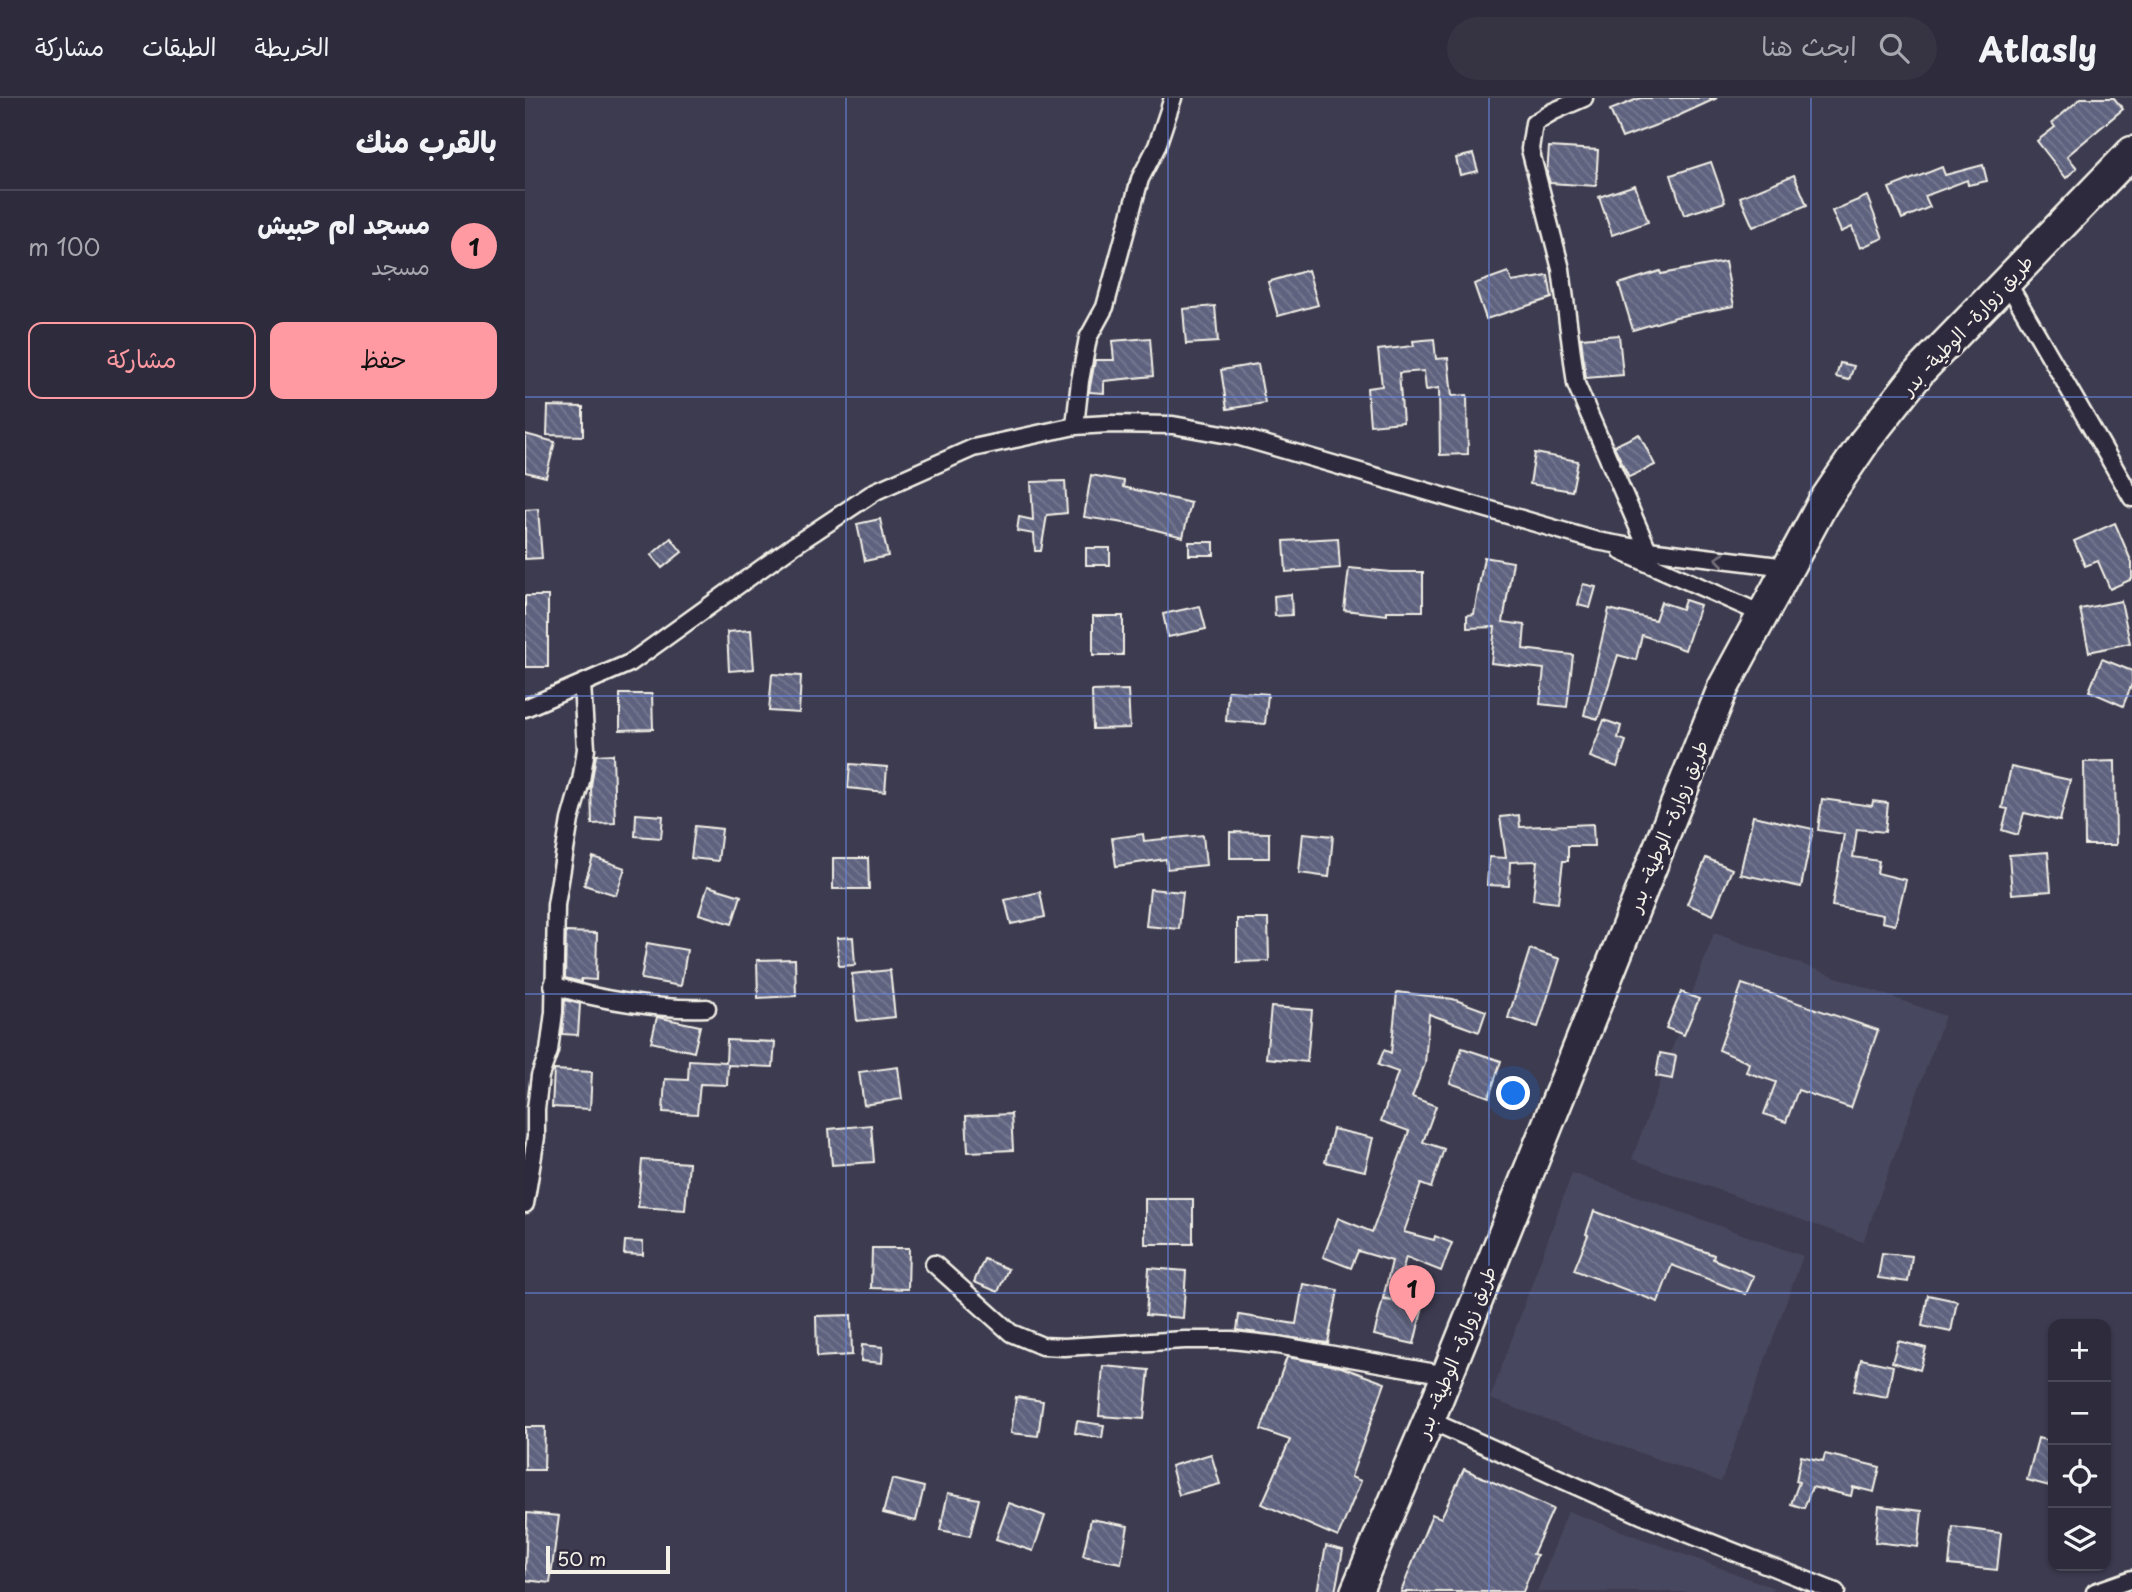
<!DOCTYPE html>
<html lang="ar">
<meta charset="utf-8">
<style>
:root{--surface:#2e2c3c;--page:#363443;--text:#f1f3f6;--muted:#a7a7af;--line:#494856;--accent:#ff9aa2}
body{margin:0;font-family:"Playpen Sans","Playpen Sans Arabic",sans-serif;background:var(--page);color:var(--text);direction:rtl}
.controls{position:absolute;right:21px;bottom:21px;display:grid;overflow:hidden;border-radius:14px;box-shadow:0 2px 5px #0004}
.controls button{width:63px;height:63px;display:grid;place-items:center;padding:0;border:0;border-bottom:2px solid var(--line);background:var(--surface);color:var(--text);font:35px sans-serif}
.scale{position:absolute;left:21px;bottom:18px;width:124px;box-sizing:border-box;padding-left:7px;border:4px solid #f4f1e8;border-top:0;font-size:19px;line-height:24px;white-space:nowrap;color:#f4f1e8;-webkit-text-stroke:5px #2f2a3d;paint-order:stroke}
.you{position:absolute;left:989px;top:996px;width:24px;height:24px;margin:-18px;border:5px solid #fff;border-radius:50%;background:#1a73e8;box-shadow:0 0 0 10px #1a73e833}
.badge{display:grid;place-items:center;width:46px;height:46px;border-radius:50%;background:var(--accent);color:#111;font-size:23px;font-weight:700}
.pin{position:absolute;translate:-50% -58px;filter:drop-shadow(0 2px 4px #0008)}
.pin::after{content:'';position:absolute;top:37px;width:24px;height:21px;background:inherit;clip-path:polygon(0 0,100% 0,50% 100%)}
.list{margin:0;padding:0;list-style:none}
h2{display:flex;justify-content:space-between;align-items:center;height:91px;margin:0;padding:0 28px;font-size:30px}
h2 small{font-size:23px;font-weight:400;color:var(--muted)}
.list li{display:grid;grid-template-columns:46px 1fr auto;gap:21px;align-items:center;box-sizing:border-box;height:112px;padding:0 28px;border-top:2px solid var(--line)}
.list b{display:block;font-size:26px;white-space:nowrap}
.list p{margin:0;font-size:23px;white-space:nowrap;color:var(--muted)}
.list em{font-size:23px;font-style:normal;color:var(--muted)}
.actions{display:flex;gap:14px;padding:21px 28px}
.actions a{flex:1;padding:16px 0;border:2px solid var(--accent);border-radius:14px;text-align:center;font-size:24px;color:var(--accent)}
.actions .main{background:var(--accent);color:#111}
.icon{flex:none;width:38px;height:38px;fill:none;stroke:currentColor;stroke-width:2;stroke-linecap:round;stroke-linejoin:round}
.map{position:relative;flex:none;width:1607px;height:1494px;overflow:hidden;direction:ltr}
header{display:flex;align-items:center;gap:42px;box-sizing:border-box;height:98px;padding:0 35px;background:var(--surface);border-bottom:2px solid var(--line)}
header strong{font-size:33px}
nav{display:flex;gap:38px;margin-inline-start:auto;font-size:24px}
.search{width:490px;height:63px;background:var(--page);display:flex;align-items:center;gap:18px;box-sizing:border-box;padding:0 24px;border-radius:38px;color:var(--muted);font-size:26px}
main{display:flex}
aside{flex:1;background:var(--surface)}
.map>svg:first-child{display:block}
</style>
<header>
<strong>Atlasly</strong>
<div class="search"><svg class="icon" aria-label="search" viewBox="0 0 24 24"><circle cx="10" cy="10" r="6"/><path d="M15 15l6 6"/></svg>ابحث هنا</div>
<nav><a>الخريطة</a><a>الطبقات</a><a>مشاركة</a></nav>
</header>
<main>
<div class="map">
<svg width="1607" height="1494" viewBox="0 0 1607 1494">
<defs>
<pattern id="building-back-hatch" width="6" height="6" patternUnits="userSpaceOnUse" patternTransform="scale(1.75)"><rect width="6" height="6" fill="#5e627e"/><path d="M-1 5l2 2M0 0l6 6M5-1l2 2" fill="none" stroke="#767990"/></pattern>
</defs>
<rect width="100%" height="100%" fill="#3d3b50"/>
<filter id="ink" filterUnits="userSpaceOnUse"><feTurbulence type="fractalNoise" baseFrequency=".0143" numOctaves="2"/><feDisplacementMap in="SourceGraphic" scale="14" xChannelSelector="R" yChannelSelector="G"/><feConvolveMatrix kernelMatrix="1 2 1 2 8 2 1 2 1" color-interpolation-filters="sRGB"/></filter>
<g filter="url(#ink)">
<!-- built -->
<g fill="#47475e">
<path d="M1189,835L1420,918L1338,1144L1107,1061Z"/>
<path d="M1047,1075L1278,1158L1196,1384L965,1301Z"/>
<path d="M1043,1413L1249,1490L1247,1494H1012Z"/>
</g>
<!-- building -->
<g fill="url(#building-back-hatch)" stroke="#f4f1e8" stroke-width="2">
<path d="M1115,0H1192L1142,23L1097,40L1085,12Z"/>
<path d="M1556,0H1589L1598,11L1542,58L1552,70L1541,80L1512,43L1530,29L1527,25Z"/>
<path d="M1024,49L1073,52L1071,88L1025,85L1022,76Z"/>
<path d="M948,56L953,73L935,77L931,60Z"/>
<path d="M1186,64L1200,104L1159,117L1146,77Z"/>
<path d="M1458,67L1462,83L1443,87L1442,82L1400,98L1405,109L1377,121L1364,90L1417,69L1420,77Z"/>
<path d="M1269,77L1282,107L1228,129L1215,99Z"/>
<path d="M1110,87L1123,124L1087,137L1074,99Z"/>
<path d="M1342,98L1358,140L1335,150L1327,129L1316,134L1307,113Z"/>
<path d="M1200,164L1209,208L1151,219L1108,232L1094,186L1135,173L1136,176Z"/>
<path d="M783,172L793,207L753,218L743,184Z"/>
<path d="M983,174L987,184L1023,178L1027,200L961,221L949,186Z"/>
<path d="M690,208L693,244L661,246L658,211Z"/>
<path d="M1094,237L1098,277L1061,280L1056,240Z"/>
<path d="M625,240L628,278L579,283V295L564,294L570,262H589L587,243Z"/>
<path d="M909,241L911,261L923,260L927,298L942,297L943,356L915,357L914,290L901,292L899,273L874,275L878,324L845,327L842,290L857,288L853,252L889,248L888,243Z"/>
<path d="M1315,265L1329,268L1324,282L1311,279Z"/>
<path d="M733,266L740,305L702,311L696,272Z"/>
<path d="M23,308L58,309V338L22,337Z"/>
<path d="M0,336L30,344L21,379L0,374Z"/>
<path d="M1114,336L1130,367L1104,379L1089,348Z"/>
<path d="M1010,355L1053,363L1047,393L1005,386Z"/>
<path d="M566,377L599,383L598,389L666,405L658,439L612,427L559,419Z"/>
<path d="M540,383L542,415L522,417L516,453H510L509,436L492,433L494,419L508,422L506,384Z"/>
<path d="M13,411L17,460L0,461V412Z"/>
<path d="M355,421L363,458L340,463L332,426Z"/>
<path d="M1590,425L1607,465V481L1585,491L1573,463L1560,468L1549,443Z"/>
<path d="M146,440L157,454L137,470L126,457Z"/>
<path d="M813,440L815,470L761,474L759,443Z"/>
<rect x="664" y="444" width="25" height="13"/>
<rect x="561" y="450" width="24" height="17"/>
<path d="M959,459L988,464L978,524L1000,527L998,551L1048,557L1042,609L1015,606L1019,571L966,565L970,529L942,530V517L949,516Z"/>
<path d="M824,470L866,474H898V513H862V517L819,512Z"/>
<path d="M1058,486L1071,489L1065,510L1053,507Z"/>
<path d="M766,496L767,517L750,518L749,498Z"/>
<rect x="0" y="498" width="23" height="71"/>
<path d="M1160,502L1175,507L1160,552L1117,537L1111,562L1093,557L1073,621L1059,617L1084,511L1130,522L1136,504L1157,511Z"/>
<path d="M1596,503L1605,545L1564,554L1555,511Z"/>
<path d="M675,508L681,531L643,539L638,516Z"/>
<rect x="568" y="518" width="30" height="39"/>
<path d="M226,532L229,571L204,573L202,534Z"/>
<path d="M1577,561L1607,573V586L1598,608L1564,593Z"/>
<path d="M247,576L276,578L274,615L244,613Z"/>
<path d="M603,592L605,630L568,631L567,593Z"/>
<path d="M703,593L743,596L740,626L701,623Z"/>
<path d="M95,596H127L128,631L95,632Z"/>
<path d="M1079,622L1096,628L1093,640L1101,643L1092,669L1065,659Z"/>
<path d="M88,656L90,725L67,726L66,688L71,657Z"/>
<path d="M1590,663L1591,747H1560L1559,664Z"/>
<path d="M325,666L362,669L360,694L323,690Z"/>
<path d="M1486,669L1545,682L1535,723L1499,715L1493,737L1477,732L1483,711L1477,710Z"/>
<path d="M1297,701L1347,708L1348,703L1363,705L1360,734L1332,731L1328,759L1354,763L1352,775L1381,782L1370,827L1357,824L1358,817L1307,808L1319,736L1293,732Z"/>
<path d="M111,716L138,718L136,740L110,738Z"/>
<path d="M994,717L995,729L1068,726L1069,748H1043V763H1038L1033,805L1008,802L1012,763L985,764L984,788L962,787L964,759L981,760L975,719Z"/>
<path d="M1228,718L1288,731L1276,789L1215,776Z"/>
<path d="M170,728L197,731L193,763L166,760Z"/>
<path d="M705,734L744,735V760H705Z"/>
<path d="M778,735L808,738L804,779L774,775Z"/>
<path d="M618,736L619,743L678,737L681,767L642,771L641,761L591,768L587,740Z"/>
<path d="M1523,754L1526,793L1487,796L1484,757Z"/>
<path d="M68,759L100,770L91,797L59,787Z"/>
<path d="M308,760H343L344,791H308Z"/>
<path d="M1181,760L1207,771L1188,817L1162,806Z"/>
<path d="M183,788L216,798L207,826L174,816Z"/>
<path d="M625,791L658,794L654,831L621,828Z"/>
<path d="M515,794L520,819L486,826L480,802Z"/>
<path d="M712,821H743L744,863L712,864Z"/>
<path d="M41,834L72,835L71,882L56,881V884L40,880Z"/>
<path d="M328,839L330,867L314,868L312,840Z"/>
<path d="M122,845L162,852L156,888L116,881Z"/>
<path d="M1005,851L1035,861L1013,929L983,920Z"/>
<path d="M270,861L271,898L233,900L232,862Z"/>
<path d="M365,872L370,919L332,923L327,876Z"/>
<path d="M1217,886L1353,932L1326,1010L1273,992L1261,1024L1239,1016L1251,984L1221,974L1224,965L1194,952Z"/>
<path d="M872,894L928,901L961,913L954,934L904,916L900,966L887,999L911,1008L898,1044L919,1051L906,1090L896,1086L879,1134L909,1142L910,1138L927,1145L916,1173L881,1159L869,1203L898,1208L889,1246L849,1237L858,1201L867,1202L858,1200L867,1163L833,1153L826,1170L798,1159L813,1120L847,1134L884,1033L856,1023L873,974L853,967L859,952L866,955Z"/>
<path d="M1156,894L1174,901L1159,937L1141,930Z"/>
<path d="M40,902L55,906L53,937L37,936Z"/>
<path d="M746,909L787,912L782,964L741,960Z"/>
<path d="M132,919L175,928L169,954L126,944Z"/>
<path d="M202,942L250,944L248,969L203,967L202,987L175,986L172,1016L138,1014L140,981L163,982L164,962L201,964Z"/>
<path d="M937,950L976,963L964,999L925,985Z"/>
<path d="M1135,955L1151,958L1147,981L1131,978Z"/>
<path d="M373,969L377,1001L339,1007L334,974Z"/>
<path d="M29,972L67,974L65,1011L27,1009Z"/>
<path d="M486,1016L488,1052L443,1054L441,1018Z"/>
<path d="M346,1027L349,1064L307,1067L304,1031Z"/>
<path d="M808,1031L848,1040L840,1073L800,1064Z"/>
<path d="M117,1062L164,1065L160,1112L113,1109Z"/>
<rect x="620" y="1101" width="48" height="45"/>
<path d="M1069,1113L1189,1157L1188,1161L1229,1178L1221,1196L1147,1167L1133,1204L1049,1172L1063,1137L1061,1136Z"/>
<path d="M100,1143L118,1144V1157L99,1156Z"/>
<path d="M347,1150H384L383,1191L346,1190Z"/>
<path d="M1357,1155L1387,1158L1383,1184L1353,1180Z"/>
<path d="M459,1161L483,1171L473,1194L449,1184Z"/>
<path d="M624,1170L661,1173L658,1220L621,1217Z"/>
<path d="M778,1186L813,1192L803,1245L712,1232L714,1217L771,1226Z"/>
<path d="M1403,1197L1432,1203L1426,1234L1397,1228Z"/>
<path d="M326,1217L327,1257L292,1259L291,1218Z"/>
<path d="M1373,1243L1401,1250L1395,1272L1367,1264Z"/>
<path d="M337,1247L358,1249L357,1265L336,1263Z"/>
<path d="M762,1259L816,1269L860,1285L826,1379L836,1383L813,1439L737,1406L765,1342L736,1332Z"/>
<path d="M1336,1261L1368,1268L1362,1299L1329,1293Z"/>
<path d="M578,1268L624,1272L619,1321L574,1318Z"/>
<path d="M491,1299L518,1303L513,1338L486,1335Z"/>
<path d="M552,1323L579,1327L577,1340L550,1335Z"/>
<path d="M0,1329H20L19,1372H0Z"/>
<path d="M1513,1340L1528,1344V1389L1502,1382Z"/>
<path d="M686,1356L695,1386L654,1397L646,1368Z"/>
<path d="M1300,1356L1355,1369L1349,1394L1328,1389L1326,1398L1287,1389L1279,1410L1266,1406L1274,1384L1271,1383L1276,1358L1298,1363Z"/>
<path d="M939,1371L1028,1411L1008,1456L1012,1457L998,1494H876L907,1416L916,1420Z"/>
<path d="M367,1381L399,1389L391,1423L358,1415Z"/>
<path d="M423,1395L454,1401L445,1438L415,1432Z"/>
<path d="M484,1405L520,1418L508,1453L471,1441Z"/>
<path d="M1354,1408L1397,1413L1393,1449L1350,1444Z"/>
<path d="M2,1415L34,1418L25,1485L0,1482Z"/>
<path d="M566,1421L603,1428L596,1465L558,1458Z"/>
<path d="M1428,1429L1476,1435L1472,1472L1424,1467Z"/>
<path d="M801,1448L818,1452L810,1494H792Z"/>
</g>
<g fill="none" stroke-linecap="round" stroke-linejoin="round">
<!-- street casing -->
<g stroke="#f4f1e8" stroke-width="21">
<g id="street">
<path d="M1059,0L1027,14L1009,25L1005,51L1036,171L1051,286L1123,452"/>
<path d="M1482,184L1607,400"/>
<path d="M550,328L555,283L563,240L580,209L615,81L632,48L648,0"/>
<path d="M1097,454L1237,516"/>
<path d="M0,610L105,565L265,450L351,393L448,350L550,328L583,326L648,327L715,339L1072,443L1123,452L1262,469"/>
<path d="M28,887C70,902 137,912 182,910"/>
<path d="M0,1106L11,1039V1011L15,978L24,953L29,914L31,807L45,722L56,683L61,651L57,586"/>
<path d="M409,1166L486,1235L517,1248L539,1249L660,1242H707L752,1247L922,1277"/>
<path d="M904,1322L1116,1417L1311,1494"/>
<path d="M1570,1494L1607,1481"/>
</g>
</g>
<!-- highway casing -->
<g stroke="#f4f1e8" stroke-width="35">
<path id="highway" d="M831,1494L904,1322L1198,590L1298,405L1340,343L1396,272L1607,54"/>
</g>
<!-- street -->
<use href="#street" stroke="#2f2a3d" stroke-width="16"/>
<!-- highway -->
<use href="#highway" stroke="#2f2a3d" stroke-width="30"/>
</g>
<!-- one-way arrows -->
<defs><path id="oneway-chevron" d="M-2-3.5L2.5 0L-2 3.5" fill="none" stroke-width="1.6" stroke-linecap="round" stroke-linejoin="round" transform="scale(1.75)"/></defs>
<use stroke="#747079" href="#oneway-chevron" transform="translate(1195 461) rotate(-173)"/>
</g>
<!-- grid -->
<path fill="none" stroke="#6887de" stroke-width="2" stroke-opacity="0.55" d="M321,0V1494M643,0V1494M964,0V1494M1286,0V1494M0,299H1607M0,598H1607M0,896H1607M0,1195H1607"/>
<g text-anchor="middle" stroke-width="6" stroke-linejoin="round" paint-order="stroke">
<!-- street labels -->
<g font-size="19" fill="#f4f1e8" stroke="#2f2a3d">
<text transform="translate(1442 227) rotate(-47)" y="7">طريق زوارة- الوطية- بدر</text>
<text transform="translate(1143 728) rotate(-68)" y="7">طريق زوارة- الوطية- بدر</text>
<text transform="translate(931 1254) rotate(-68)" y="7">طريق زوارة- الوطية- بدر</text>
</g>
</g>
</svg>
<div class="controls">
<button>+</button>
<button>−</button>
<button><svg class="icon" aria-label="locate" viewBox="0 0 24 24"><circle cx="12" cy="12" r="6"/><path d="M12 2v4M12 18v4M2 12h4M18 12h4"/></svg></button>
<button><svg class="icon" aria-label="layers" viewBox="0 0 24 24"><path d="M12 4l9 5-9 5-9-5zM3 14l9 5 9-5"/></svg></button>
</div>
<div class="scale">50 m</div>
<div class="you"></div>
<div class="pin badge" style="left:887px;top:1225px">1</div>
</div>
<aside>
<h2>بالقرب منك<small></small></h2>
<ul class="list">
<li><span class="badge">1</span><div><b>مسجد ام حبيش</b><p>مسجد</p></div><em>100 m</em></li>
</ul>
<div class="actions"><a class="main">حفظ</a><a>مشاركة</a></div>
</aside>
</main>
